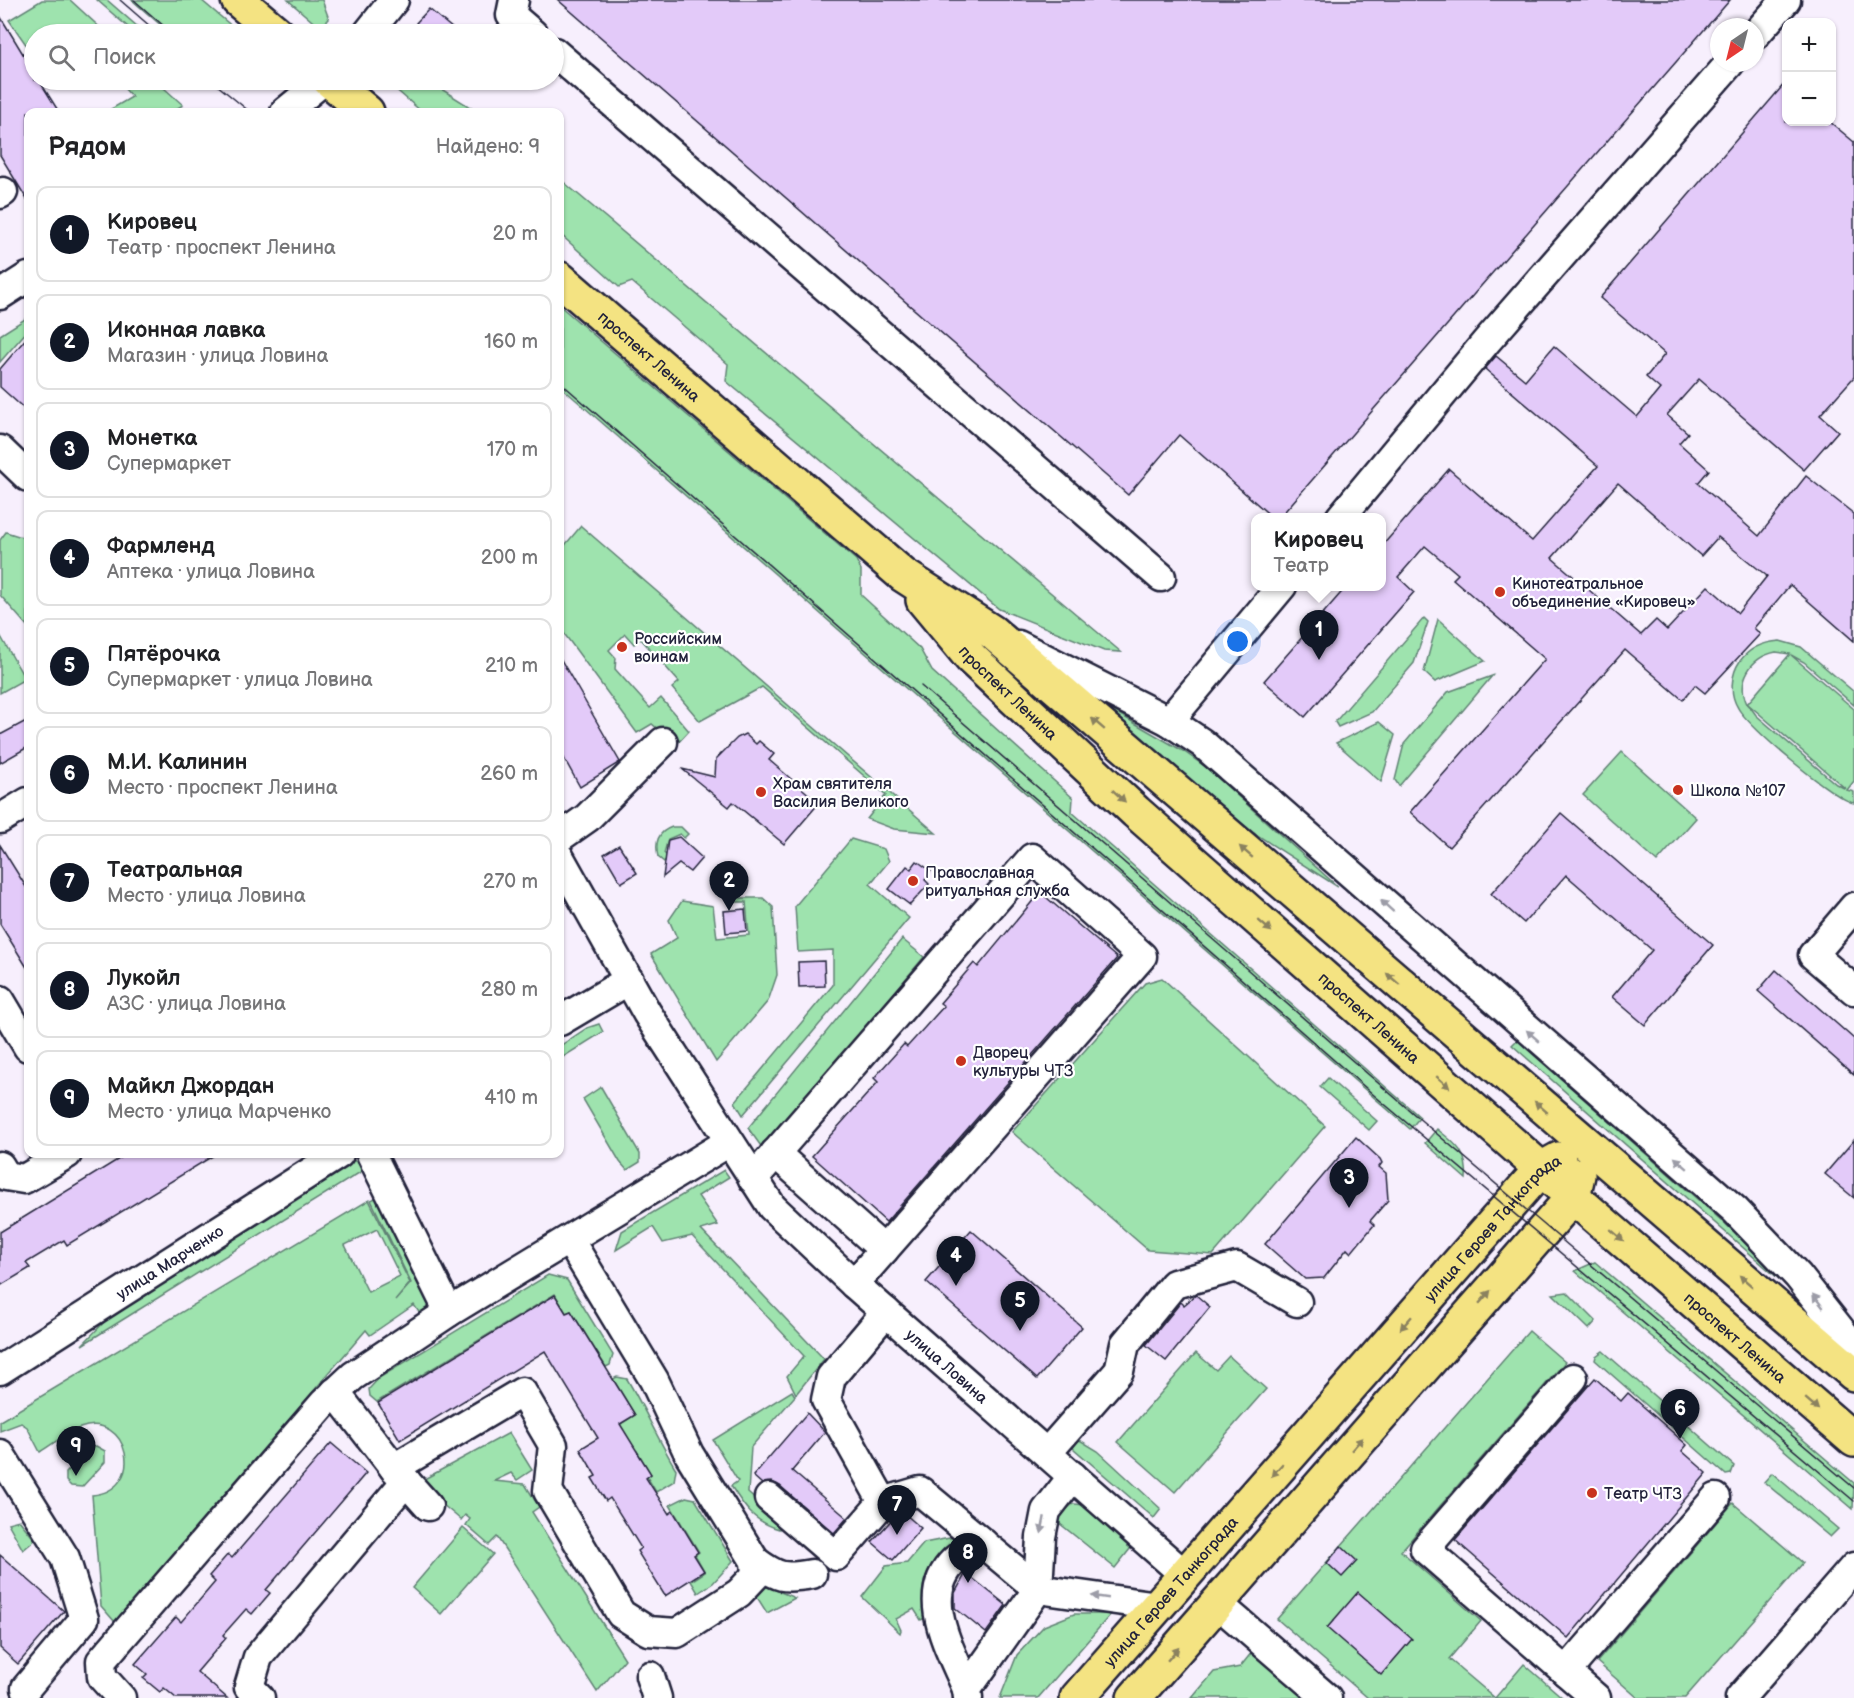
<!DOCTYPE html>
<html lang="ru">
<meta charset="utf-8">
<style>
:root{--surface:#fff;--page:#f6f6f6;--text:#202124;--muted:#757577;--line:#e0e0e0;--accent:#111827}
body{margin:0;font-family:"Balsamiq Sans",sans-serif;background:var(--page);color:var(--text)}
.controls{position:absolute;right:18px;top:18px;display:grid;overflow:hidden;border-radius:12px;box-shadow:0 2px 4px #0004}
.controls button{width:54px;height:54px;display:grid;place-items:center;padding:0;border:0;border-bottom:2px solid var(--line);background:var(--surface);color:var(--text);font:30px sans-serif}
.compass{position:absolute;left:1710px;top:18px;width:54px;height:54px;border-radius:50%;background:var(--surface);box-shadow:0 2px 4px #0004;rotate:215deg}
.you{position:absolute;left:1238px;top:642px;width:21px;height:21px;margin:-15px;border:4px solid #fff;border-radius:50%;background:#1a73e8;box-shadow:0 0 0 9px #1a73e833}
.badge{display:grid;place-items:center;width:39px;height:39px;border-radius:50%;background:var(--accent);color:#fff;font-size:20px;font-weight:700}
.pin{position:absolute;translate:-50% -50px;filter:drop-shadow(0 2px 3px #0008)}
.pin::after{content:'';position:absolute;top:32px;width:21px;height:18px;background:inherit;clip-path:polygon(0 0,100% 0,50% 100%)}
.popup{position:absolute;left:1251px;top:513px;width:135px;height:78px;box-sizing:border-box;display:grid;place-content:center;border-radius:12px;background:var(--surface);filter:drop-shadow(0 2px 4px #0005);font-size:20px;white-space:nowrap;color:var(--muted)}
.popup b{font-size:22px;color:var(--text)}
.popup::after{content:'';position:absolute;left:50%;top:100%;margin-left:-12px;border:12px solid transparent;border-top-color:var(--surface)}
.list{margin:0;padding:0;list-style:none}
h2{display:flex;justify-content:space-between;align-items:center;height:78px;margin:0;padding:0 24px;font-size:26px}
h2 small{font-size:20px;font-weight:400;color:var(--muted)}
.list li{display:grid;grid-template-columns:39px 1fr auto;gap:18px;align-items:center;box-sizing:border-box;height:96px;margin:0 12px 12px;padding:0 12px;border:2px solid var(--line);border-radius:12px}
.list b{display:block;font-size:22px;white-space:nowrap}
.list p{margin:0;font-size:20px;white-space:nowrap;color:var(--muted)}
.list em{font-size:20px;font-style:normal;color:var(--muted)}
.icon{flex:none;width:33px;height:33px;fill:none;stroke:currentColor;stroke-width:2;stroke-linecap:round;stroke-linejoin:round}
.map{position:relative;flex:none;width:1854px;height:1698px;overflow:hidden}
.search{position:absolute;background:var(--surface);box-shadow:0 2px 4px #0004;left:24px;top:24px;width:540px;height:66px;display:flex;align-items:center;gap:15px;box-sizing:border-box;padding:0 21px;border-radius:33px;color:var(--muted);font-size:22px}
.panel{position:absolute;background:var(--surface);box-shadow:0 2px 4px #0004;left:24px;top:108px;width:540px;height:1050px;border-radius:12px}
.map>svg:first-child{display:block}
</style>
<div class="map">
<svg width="1854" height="1698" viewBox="0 0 1854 1698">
<rect width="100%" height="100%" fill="#f7effd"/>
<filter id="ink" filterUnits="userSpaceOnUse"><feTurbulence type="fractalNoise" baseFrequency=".0167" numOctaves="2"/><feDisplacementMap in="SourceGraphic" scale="12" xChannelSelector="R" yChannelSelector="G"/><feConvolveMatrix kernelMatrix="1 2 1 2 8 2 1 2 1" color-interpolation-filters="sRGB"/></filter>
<g filter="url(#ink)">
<!-- green -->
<g fill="#9ee3ae" stroke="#608274" stroke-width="1.5" fill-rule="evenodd">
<path d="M42,0H70L107,34H34V56L9,20Z"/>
<path d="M97,0H107L146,34H136Z"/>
<path d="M132,0H201L241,34H171Z"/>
<path d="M288,0H322L329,19L320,28Z"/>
<path d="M117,80H155L183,105L171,112H106L132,97Z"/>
<path d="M385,80H427L478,112H422Z"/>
<path d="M560,179L1121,652L1104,651L999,609L726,381L728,364L632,282L619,287L560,234Z"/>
<path d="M560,306L856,560L861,570V595L920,649L932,671L1073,798L1072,812L1420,1117L1410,1129L560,386Z"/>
<path d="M28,317V330L0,362V335Z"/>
<path d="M581,526L936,833L894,829L867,819L886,795L762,687L700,721L672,688L679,682L641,639L634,644L625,634L609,650L616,658L615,669L650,708L661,698L689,731L676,745L652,724L637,733L560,628V551Z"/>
<path d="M6,532L28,539V627L0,595V540Z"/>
<path d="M1424,618L1428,622L1414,663L1372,712L1338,727L1335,722Z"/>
<path d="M1438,619L1485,661L1435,682L1424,672Z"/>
<path d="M0,635L25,679L0,693Z"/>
<path d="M1780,641L1801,647L1854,692V705L1804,662L1791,655L1854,709V781L1847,790L1854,792V803C1835,800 1748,727 1738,708C1729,694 1731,674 1740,661C1750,647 1764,642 1780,641ZM1776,652L1790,654L1747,704C1736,680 1751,657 1776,652ZM1748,704L1846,789L1836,784L1756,715Z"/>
<path d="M1492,676L1399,786L1395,780L1404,744L1448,692Z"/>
<path d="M1091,698L1183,751L1207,768L1338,887L1254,833Z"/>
<path d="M1379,722L1395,735L1381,782L1336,743Z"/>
<path d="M1622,752L1696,818L1657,862L1583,795Z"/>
<path d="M672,827H681L688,834L684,838L680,834L668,839L664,853L668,857L664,862L658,857C655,843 657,832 672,827Z"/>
<path d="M851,839L884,849L889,861L870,884L909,918L743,1115L735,1102L833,985V950L798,952L795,906Z"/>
<path d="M735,898H763L773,907L777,975L768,1001L716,1062L651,954L677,938L669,920L682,901L713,906L717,938L749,935L746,902H735Z"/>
<path d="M902,939L924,957L763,1149L748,1128Z"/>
<path d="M1162,978L1325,1126L1213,1255L1148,1250L1012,1132L1145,983Z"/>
<path d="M599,1024L603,1032L560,1059V1046L587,1028Z"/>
<path d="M1517,1040L1739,1236L1780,1280L1512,1045Z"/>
<path d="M1328,1078L1377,1121L1369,1130L1320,1087Z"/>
<path d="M601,1087L640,1154V1162L627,1170L620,1162L583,1099Z"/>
<path d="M1437,1129C1455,1143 1469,1153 1466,1179L1425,1143Z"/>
<path d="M353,1160L367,1168L82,1345L109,1317L344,1163Z"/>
<path d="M724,1170L729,1177L698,1196L718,1225L701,1230L824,1359L796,1394L787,1376L804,1356L692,1236L663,1243L653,1227L616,1250L622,1231Z"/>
<path d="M382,1195L431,1306L423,1318L414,1305L370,1335L366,1330L115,1622L101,1606L92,1495C148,1490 128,1410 80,1428C66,1433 53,1444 40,1452L27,1427L21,1423L0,1431V1421L369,1200L410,1283L395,1301L411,1283L371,1200ZM377,1229L400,1276L368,1292L345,1245Z"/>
<path d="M1595,1262L1854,1483L1853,1509L1575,1271Z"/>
<path d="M548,1275L567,1280L613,1355L610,1365L606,1367L571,1311L566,1313L555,1294L377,1402L370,1396L369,1389L379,1378Z"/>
<path d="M1567,1292L1596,1321L1589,1329L1553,1294Z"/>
<path d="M1529,1331L1565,1362L1401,1551L1481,1621L1449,1659L1495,1698L1524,1664L1563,1698H1368L1277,1619Z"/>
<path d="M1603,1351L1734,1466L1731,1474L1726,1475L1595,1360L1596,1356Z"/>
<path d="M1196,1353L1216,1370L1229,1356L1266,1389L1175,1492L1118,1442Z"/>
<path d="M617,1377L627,1379C645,1409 658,1440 676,1469L674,1481L656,1492L647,1477L651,1474L637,1451L632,1454L616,1427L635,1415L613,1379Z"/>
<path d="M792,1391L795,1396L751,1447L748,1493L782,1524L779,1529C754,1522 744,1507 731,1486L738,1481L713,1440Z"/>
<path d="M509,1433L532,1470L517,1480L511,1473L494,1481L525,1484L539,1507L532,1512L625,1659L597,1692L497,1537L489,1545L466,1525L470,1519L465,1515L461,1520L417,1483Z"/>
<path d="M1078,1439L1098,1451L1161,1509L1154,1518L1073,1448Z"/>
<path d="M96,1446L105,1451V1462L82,1487L71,1486L66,1481V1473L89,1448Z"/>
<path d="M1772,1473L1838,1529L1830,1537L1764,1482Z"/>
<path d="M686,1497L695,1499L733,1561L713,1583L698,1593L691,1581L705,1572L695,1555L699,1552L670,1505Z"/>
<path d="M1733,1503L1803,1563L1685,1698H1638L1597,1662Z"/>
<path d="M1073,1504C1097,1503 1117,1529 1134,1544L1115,1568L1054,1519Z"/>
<path d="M19,1520L35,1540L23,1550L8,1523Z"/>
<path d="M463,1528L493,1554L441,1614L412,1588Z"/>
<path d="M960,1536C933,1558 912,1580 930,1615L921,1620L914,1609L896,1619L901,1630L900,1633L862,1597L886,1566L907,1563L924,1543Z"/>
<path d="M766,1586L795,1598L767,1613L755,1594L759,1587Z"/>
<path d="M1074,1614H1111L1038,1698H1000L1017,1655L1044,1626Z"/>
<path d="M1252,1652L1307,1698H1192L1214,1672L1240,1667Z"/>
</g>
<!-- building -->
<g fill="#e3caf9" stroke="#22223b" stroke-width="1.5" fill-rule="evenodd">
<path d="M558,0H1730L1279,518H1273L1179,435L1128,495Z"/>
<path d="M429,9L459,34H429L416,23Z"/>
<path d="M0,16L34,72V80H39L59,112H28V201L0,155Z"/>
<path d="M1786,82V122H1830L1854,142V377L1820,415L1838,431L1804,470L1699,379L1667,415L1688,433L1679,443L1709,470L1698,483L1759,536L1806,476L1854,514V641L1790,585L1754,628L1760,634L1705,693L1695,685L1683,700L1625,650L1449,847L1410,812L1545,659L1453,579L1458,574L1425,546L1398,577L1414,592L1305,717L1264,681L1347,586H1382V546L1449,469L1532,541L1598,466L1485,369L1496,356L1525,380L1554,346L1637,417L1660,389L1646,377L1665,354L1600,298ZM1618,483L1701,556L1718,537L1767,576L1738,613L1708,586L1667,630L1656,620L1641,635L1552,558Z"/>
<path d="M28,336V412L0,387V369Z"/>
<path d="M560,658L620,762L580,787L560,751Z"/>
<path d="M28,720V747L0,763V735Z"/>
<path d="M745,734L756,744L759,741L774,754L769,760L819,803L784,844L733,802L729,807L682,769L715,777L716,759L737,738Z"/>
<path d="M1561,813L1713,945L1645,1025L1612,997L1652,950L1566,875L1524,923L1491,894Z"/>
<path d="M679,837L702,858L690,872L679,864L663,877L668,840Z"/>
<path d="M0,845L28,890V969L0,924Z"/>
<path d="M619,845L637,873L621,883L604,854Z"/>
<path d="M917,861L931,871L925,880L929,884L910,905L889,889L907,866L911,869Z"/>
<path d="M1040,892L1117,958L886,1222L812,1156L878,1082L874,1078L904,1044L907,1047L944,1006L940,1003L974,963L978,967Z"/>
<path d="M745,909L747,931L726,933L724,911Z"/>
<path d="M824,961L825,986L799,987L798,962Z"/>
<path d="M1776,970L1854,1039V1075L1758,991Z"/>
<path d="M1356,1137L1380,1159L1382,1163L1379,1167L1386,1173L1388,1200L1370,1221L1374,1225L1351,1253L1347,1249L1324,1278L1305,1279L1265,1244Z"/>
<path d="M1854,1140V1198L1825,1174Z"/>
<path d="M127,1154H216L67,1245L64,1240L26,1263L30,1268L0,1286V1232Z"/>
<path d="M971,1230L1082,1327L1037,1379L926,1282Z"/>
<path d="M555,1295L566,1313L571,1311L635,1415L620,1424L651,1474L646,1478L669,1514L673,1511L698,1552L694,1555L704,1571L665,1596L637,1551L641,1548L610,1498L606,1501L592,1478L596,1476L580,1449L598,1438L545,1351L400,1440L378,1403Z"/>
<path d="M1196,1295L1210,1307L1166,1361L1146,1345L1181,1302L1184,1305Z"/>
<path d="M1595,1378L1621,1401L1628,1393L1687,1445L1682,1451L1707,1473L1568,1638L1455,1540Z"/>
<path d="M807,1413L825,1432L792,1471L847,1518L834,1533L780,1486L772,1482L762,1484L753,1476Z"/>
<path d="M331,1443L366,1473L266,1590L270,1593L252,1614L246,1609L223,1635L226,1638L197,1672L227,1698H176L164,1688L160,1692L143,1678L147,1674L135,1664L176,1617L181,1622L215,1582L209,1576L228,1554L232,1558Z"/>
<path d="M904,1513L921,1528L893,1560L872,1542L895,1516Z"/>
<path d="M1341,1546L1357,1561L1342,1577L1327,1563Z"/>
<path d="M0,1555L64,1611L18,1664L0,1648Z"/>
<path d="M966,1573L1006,1605L986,1633L955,1608V1593Z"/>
<path d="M1358,1592L1412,1639L1381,1675L1327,1628Z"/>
</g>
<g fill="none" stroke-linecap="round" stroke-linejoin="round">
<!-- minor casing -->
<g stroke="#22223b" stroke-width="33">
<g id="minor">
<path d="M514,0L511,15L533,34"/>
<path d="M367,34L394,0"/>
<path d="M1755,35L1786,0"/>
<path d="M554,52L1161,577"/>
<path d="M285,112L324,80"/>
<path d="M0,194L3,192"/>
<path d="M0,295L28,277"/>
<path d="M0,450L28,477"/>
<path d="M1340,518L1486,342L1730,63"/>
<path d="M1018,645L1169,721L1202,743L1735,1210L1798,1276L1854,1347"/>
<path d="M1169,721L1282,586"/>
<path d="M0,819L28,802"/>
<path d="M560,837L587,818L663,742"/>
<path id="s1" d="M560,858L647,1013L772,1207L854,1284L1185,1575"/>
<path d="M1854,907L1813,955L1854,990"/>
<path d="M0,1000L28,1047"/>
<path d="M560,1021L629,980"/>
<path d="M775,1153L884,1250"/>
<path d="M371,1154L449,1312"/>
<path d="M0,1166L6,1176L24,1179L67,1154"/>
<path d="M753,1179L1032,858L1142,956L854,1284"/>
<path id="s2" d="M0,1370L339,1154"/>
<path d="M1573,1378L1425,1549L1596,1698"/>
<path d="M335,1392L394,1468L428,1506"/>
<path d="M1047,1453L1119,1371L1125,1344L1174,1284L1237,1267L1297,1302"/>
<path d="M0,1454L65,1558L84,1619L26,1688"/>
<path d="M394,1468L522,1392L553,1445L548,1491L621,1614L648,1631L677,1633L739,1593L756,1575L755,1561L689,1454L654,1380L570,1241"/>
<path d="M769,1498L836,1556L883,1502L920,1491L1038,1589"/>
<path d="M883,1502L826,1400L831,1377L886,1312"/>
<path d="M755,1561C778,1578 784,1579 812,1574"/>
<path d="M1038,1589L1041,1537L1046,1511L1073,1476"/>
<path d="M1217,1603L1327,1698"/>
<path d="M1566,1672L1716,1498"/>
<path d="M650,1676L657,1698"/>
<path d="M967,1689C951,1650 917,1596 955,1560C963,1553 974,1548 983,1543"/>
<path d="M121,1698L102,1677L101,1661L324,1403L353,1376L449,1312L729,1142"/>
<path d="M260,1698L249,1687L258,1657L406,1481"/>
<path d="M968,1698L967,1689L1038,1589L1158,1606"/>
<path d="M1740,1698L1854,1567"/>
</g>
</g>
<!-- major casing -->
<g stroke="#22223b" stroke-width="38">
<g id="major">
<path d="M238,0L278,34"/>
<path d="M329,80L367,112"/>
<path id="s3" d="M560,279L903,575L992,632L1854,1374"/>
<path id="s4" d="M923,600L971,658L1136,812L1573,1197L1854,1440"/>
<path id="s5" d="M1077,1698L1541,1169L1559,1159"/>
<path d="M1134,1698L1573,1197L1578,1175"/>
</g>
</g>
<!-- minor -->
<use href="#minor" stroke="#fff" stroke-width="28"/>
<!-- major -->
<use href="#major" stroke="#f4e382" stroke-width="33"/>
<!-- tram -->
<g stroke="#22223b" stroke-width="1.5">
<path d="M120,0L159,34"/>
<path d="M134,0L173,34"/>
<path d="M211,80L250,112"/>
<path d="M560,382L1375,1096L1854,1501"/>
<path d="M921,686L1430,1128L1854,1488"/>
</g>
</g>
<!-- one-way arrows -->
<defs><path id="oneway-solid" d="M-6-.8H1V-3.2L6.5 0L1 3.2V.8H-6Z" transform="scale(1.5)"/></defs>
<g fill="#8b825e">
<use href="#oneway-solid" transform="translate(1098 724) rotate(-139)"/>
<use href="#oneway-solid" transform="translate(1119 796) rotate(43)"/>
<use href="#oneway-solid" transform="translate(1246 852) rotate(-139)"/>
<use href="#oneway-solid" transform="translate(1265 926) rotate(41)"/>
<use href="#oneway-solid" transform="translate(1393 979) rotate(-139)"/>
<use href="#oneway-solid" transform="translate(1443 1082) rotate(41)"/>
<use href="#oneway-solid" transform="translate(1541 1107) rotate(-139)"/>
<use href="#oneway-solid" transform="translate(1617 1235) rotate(41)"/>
<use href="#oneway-solid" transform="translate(1746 1281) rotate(-139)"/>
<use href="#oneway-solid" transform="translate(1485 1297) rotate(-49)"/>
<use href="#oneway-solid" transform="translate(1406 1323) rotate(131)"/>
<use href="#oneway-solid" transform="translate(1812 1404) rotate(41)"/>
<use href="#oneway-solid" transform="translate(1357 1444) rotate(-49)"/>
<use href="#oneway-solid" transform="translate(1277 1470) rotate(131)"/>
<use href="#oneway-solid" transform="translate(1173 1654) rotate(-49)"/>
</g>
<g fill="#9c9ca7">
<use href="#oneway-solid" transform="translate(1387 906) rotate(-138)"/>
<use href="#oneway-solid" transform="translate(1533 1036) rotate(-139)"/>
<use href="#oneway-solid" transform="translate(1681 1163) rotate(-139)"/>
<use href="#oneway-solid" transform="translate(1818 1301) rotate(-128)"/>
<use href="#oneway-solid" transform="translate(1043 1525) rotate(101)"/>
<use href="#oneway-solid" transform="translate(1100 1597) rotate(-172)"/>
</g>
</g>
<!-- markers -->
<g fill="#c8321e" stroke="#fff" stroke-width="2">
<circle cx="1500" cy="592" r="6"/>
<circle cx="622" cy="647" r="6"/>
<circle cx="1678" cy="790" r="6"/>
<circle cx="761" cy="792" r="6"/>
<circle cx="913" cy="881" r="6"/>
<circle cx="961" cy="1061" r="6"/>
<circle cx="1592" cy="1493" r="6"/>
</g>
<g text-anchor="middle" stroke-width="4.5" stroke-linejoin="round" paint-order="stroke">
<!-- street labels -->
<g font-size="16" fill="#22223b" stroke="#fff">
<text dy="6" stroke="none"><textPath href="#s3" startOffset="118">проспект Ленина</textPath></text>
<text dy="6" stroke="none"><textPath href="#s4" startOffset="126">проспект Ленина</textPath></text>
<text dy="6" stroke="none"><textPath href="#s4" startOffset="612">проспект Ленина</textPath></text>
<text dy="6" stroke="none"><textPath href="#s5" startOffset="628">улица Героев Танкограда</textPath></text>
<text dy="6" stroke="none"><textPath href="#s2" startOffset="201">улица Марченко</textPath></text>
<text dy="6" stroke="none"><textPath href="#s4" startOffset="1098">проспект Ленина</textPath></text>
<text dy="6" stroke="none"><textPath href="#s1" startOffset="645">улица Ловина</textPath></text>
<text dy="6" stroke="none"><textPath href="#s5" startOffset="142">улица Героев Танкограда</textPath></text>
</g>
<!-- poi labels -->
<g font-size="16" fill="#22223b" stroke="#fff" text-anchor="start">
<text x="1512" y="589">Кинотеатральное<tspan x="1512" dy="18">объединение «Кировец»</tspan></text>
<text x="634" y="644">Российским<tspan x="634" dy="18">воинам</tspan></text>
<text x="773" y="789">Храм святителя<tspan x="773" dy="18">Василия Великого</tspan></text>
<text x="1690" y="796">Школа №107</text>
<text x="925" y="878">Православная<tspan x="925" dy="18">ритуальная служба</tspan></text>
<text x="973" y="1058">Дворец<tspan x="973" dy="18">культуры ЧТЗ</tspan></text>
<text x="1604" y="1499">Театр ЧТЗ</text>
</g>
</g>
</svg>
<div class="controls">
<button>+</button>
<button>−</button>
</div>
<svg class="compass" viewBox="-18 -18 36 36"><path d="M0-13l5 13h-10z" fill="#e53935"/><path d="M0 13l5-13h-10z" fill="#757577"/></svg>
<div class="you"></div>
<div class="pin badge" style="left:1319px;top:660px">1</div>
<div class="popup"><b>Кировец</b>Театр</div>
<div class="pin badge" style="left:729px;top:911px">2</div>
<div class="pin badge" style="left:1349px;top:1208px">3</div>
<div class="pin badge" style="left:956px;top:1286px">4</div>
<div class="pin badge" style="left:1020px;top:1331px">5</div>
<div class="pin badge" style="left:1680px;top:1439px">6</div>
<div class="pin badge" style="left:897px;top:1535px">7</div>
<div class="pin badge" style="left:968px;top:1583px">8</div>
<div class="pin badge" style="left:76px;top:1476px">9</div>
<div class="search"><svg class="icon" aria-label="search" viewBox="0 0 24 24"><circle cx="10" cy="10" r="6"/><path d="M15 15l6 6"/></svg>Поиск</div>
<section class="panel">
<h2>Рядом<small>Найдено: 9</small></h2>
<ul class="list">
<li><span class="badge">1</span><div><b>Кировец</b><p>Театр · проспект Ленина</p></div><em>20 m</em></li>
<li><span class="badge">2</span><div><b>Иконная лавка</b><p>Магазин · улица Ловина</p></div><em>160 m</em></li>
<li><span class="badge">3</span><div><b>Монетка</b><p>Супермаркет</p></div><em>170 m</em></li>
<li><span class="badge">4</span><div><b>Фармленд</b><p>Аптека · улица Ловина</p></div><em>200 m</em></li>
<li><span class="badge">5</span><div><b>Пятёрочка</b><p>Супермаркет · улица Ловина</p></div><em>210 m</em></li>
<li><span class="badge">6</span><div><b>М.И. Калинин</b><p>Место · проспект Ленина</p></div><em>260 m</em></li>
<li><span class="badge">7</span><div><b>Театральная</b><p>Место · улица Ловина</p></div><em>270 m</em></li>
<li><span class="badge">8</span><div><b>Лукойл</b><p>АЗС · улица Ловина</p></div><em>280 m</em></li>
<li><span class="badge">9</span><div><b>Майкл Джордан</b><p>Место · улица Марченко</p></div><em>410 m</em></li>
</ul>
</section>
</div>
